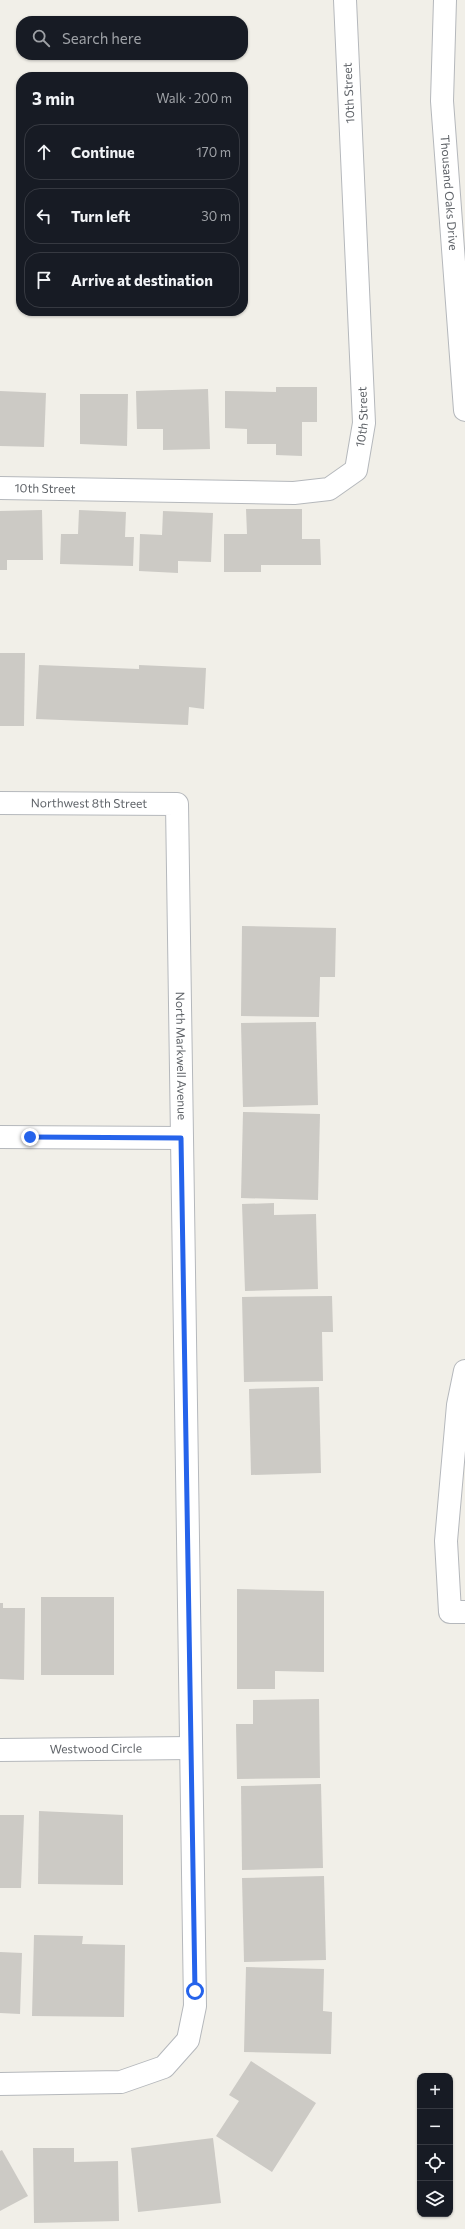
<!DOCTYPE html>
<meta charset="utf-8">
<style>
:root{--surface:#171b24;--page:#20242c;--text:#f1f3f6;--muted:#9ea1a6;--line:#363941}
body{margin:0;font-family:Commissioner,sans-serif;background:var(--page);color:var(--text)}
.controls{position:absolute;right:12px;bottom:12px;display:grid;overflow:hidden;border-radius:8px;box-shadow:0 1px 3px #0004}
.controls button{width:36px;height:36px;display:grid;place-items:center;padding:0;border:0;border-bottom:1px solid var(--line);background:var(--surface);color:var(--text);font:20px sans-serif}
.stop{position:absolute;width:12px;height:12px;margin:-9px;border:3px solid #2563eb;border-radius:50%;background:#fff}
.stop.end{background:#2563eb;border-color:#fff;box-shadow:0 1px 4px #0008}
.list{margin:0;padding:0;list-style:none}
h2{display:flex;justify-content:space-between;align-items:center;height:52px;margin:0;padding:0 16px;font-size:17px}
h2 small{font-size:13px;font-weight:400;color:var(--muted)}
.list li{display:grid;grid-template-columns:26px 1fr auto;gap:12px;align-items:center;box-sizing:border-box;height:56px;margin:0 8px 8px;padding:0 8px;border:1px solid var(--line);border-radius:16px}
.list b{display:block;font-size:15px;white-space:nowrap}
.list em{font-size:13px;font-style:normal;color:var(--muted)}
.icon{flex:none;width:22px;height:22px;fill:none;stroke:currentColor;stroke-width:2;stroke-linecap:round;stroke-linejoin:round}
.map{position:relative;flex:none;width:465px;height:2229px;overflow:hidden}
.search{position:absolute;background:var(--surface);box-shadow:0 1px 3px #0004;left:16px;top:16px;width:232px;height:44px;display:flex;align-items:center;gap:10px;box-sizing:border-box;padding:0 14px;border-radius:16px;color:var(--muted);font-size:15px}
.panel{position:absolute;background:var(--surface);box-shadow:0 1px 3px #0004;left:16px;top:72px;width:232px;height:244px;border-radius:16px}
.map>svg:first-child{display:block}
</style>
<div class="map">
<svg width="465" height="2229" viewBox="0 0 465 2229">
<rect width="100%" height="100%" fill="#f1efe8"/>
<!-- building -->
<g fill="#cccac5">
<path d="M276,387H317V422H302V456L276,455V444H247V429L225,428V391L276,392Z"/>
<path d="M208,389L210,449L163,450V429H137L136,391Z"/>
<path d="M0,391L46,393L44,447L0,446Z"/>
<path d="M80,394H128L127,446L80,444Z"/>
<path d="M246,509H302V539H320L321,565H261V572H224V534H247Z"/>
<path d="M42,510L43,560H7V570H0V511Z"/>
<path d="M79,510L126,512L125,537H134L133,566L60,564L61,534H78Z"/>
<path d="M163,511L213,513L211,562L178,561V573L139,571L140,534L162,535Z"/>
<path d="M0,653H25L24,726H0Z"/>
<path d="M39,665L139,669V665L206,668L204,709L189,707L188,725L36,719Z"/>
<path d="M242,926L336,928L335,977H320L319,1017L241,1016Z"/>
<path d="M316,1022L318,1105L243,1107L241,1023Z"/>
<path d="M243,1112L320,1114L318,1200L241,1198Z"/>
<path d="M274,1203V1215L316,1214L318,1289L245,1291L242,1204Z"/>
<path d="M332,1296L333,1332H322L323,1381L244,1382L242,1297Z"/>
<path d="M319,1387L321,1473L251,1475L249,1389Z"/>
<path d="M237,1589L324,1591V1672L275,1671V1689H237Z"/>
<rect x="41" y="1597" width="73" height="78"/>
<path d="M0,1603H3V1608H25L24,1680L0,1679Z"/>
<path d="M319,1699L320,1778L237,1779L236,1724H253V1700Z"/>
<path d="M321,1784L323,1868L242,1870L241,1786Z"/>
<path d="M39,1811L123,1815V1885L38,1884Z"/>
<path d="M0,1815H24L21,1888H0Z"/>
<path d="M324,1876L326,1960L244,1962L242,1878Z"/>
<path d="M34,1935L83,1936L82,1944L125,1945L124,2017L32,2016Z"/>
<path d="M0,1952L22,1953L20,2014L0,2013Z"/>
<path d="M246,1967L324,1969L323,2011L332,2012L331,2054L244,2052Z"/>
<path d="M251,2061L316,2103L272,2172L216,2136L239,2101L229,2095Z"/>
<path d="M213,2138L221,2203L138,2212L131,2148Z"/>
<path d="M33,2148H74V2162L118,2161L119,2221L34,2223Z"/>
<path d="M2,2150L28,2196L0,2211V2151Z"/>
</g>
<g fill="none" stroke-linecap="round" stroke-linejoin="round">
<!-- minor casing -->
<g stroke="#b5b8bc" stroke-width="24">
<g id="minor">
<path id="s1" d="M445,0L442,101L465,410"/>
<path id="s2" d="M0,488L294,493L329,489L356,470L364,423L345,0"/>
<path id="s3" d="M0,803L177,804L195,2006L188,2040L164,2067L121,2082L0,2084"/>
<path d="M0,1137L181,1138"/>
<path d="M465,1371L458,1405L446,1541L450,1612H465"/>
<path id="s4" d="M0,1750L191,1748"/>
</g>
</g>
<!-- minor -->
<use href="#minor" stroke="#fff" stroke-width="22"/>
</g>
<g fill="none" stroke-linecap="round" stroke-linejoin="round">
<!-- route -->
<path stroke="#2563eb" stroke-width="5" d="M30,1137L181,1138L195,1991"/>
</g>
<g text-anchor="middle" stroke-width="4" stroke-linejoin="round" paint-order="stroke">
<!-- street labels -->
<g font-size="12" fill="#5f6368" stroke="#fff">
<text transform="translate(349 93) rotate(-93)" y="4">10th Street</text>
<text dy="4" stroke="none"><textPath href="#s1" startOffset="193">Thousand Oaks Drive</textPath></text>
<text dy="4" stroke="none"><textPath href="#s2" startOffset="416">10th Street</textPath></text>
<text dy="4" stroke="none"><textPath href="#s2" startOffset="45">10th Street</textPath></text>
<text dy="4" stroke="none"><textPath href="#s3" startOffset="89">Northwest 8th Street</textPath></text>
<text dy="4" stroke="none"><textPath href="#s3" startOffset="429">North Markwell Avenue</textPath></text>
<text dy="4" stroke="none"><textPath href="#s4" startOffset="96">Westwood Circle</textPath></text>
</g>
</g>
</svg>
<div class="controls">
<button>+</button>
<button>−</button>
<button><svg class="icon" aria-label="locate" viewBox="0 0 24 24"><circle cx="12" cy="12" r="6"/><path d="M12 2v4M12 18v4M2 12h4M18 12h4"/></svg></button>
<button><svg class="icon" aria-label="layers" viewBox="0 0 24 24"><path d="M12 4l9 5-9 5-9-5zM3 14l9 5 9-5"/></svg></button>
</div>
<div class="stop" style="left:195px;top:1991px"></div>
<div class="stop end" style="left:30px;top:1137px"></div>
<div class="search"><svg class="icon" aria-label="search" viewBox="0 0 24 24"><circle cx="10" cy="10" r="6"/><path d="M15 15l6 6"/></svg>Search here</div>
<section class="panel">
<h2>3 min<small>Walk · 200 m</small></h2>
<ul class="list">
<li><svg class="icon" aria-label="ahead" viewBox="0 0 24 24"><path d="M12 20V5M6 11l6-6 6 6"/></svg><div><b>Continue</b></div><em>170 m</em></li>
<li><svg class="icon" aria-label="left" viewBox="0 0 24 24"><path d="M17 20v-9H6M10 6l-5 5 5 5"/></svg><div><b>Turn left</b></div><em>30 m</em></li>
<li><svg class="icon" aria-label="arrive" viewBox="0 0 24 24"><path d="M6 21V4h12l-3 4 3 4H6"/></svg><div><b>Arrive at destination</b></div></li>
</ul>
</section>
</div>
